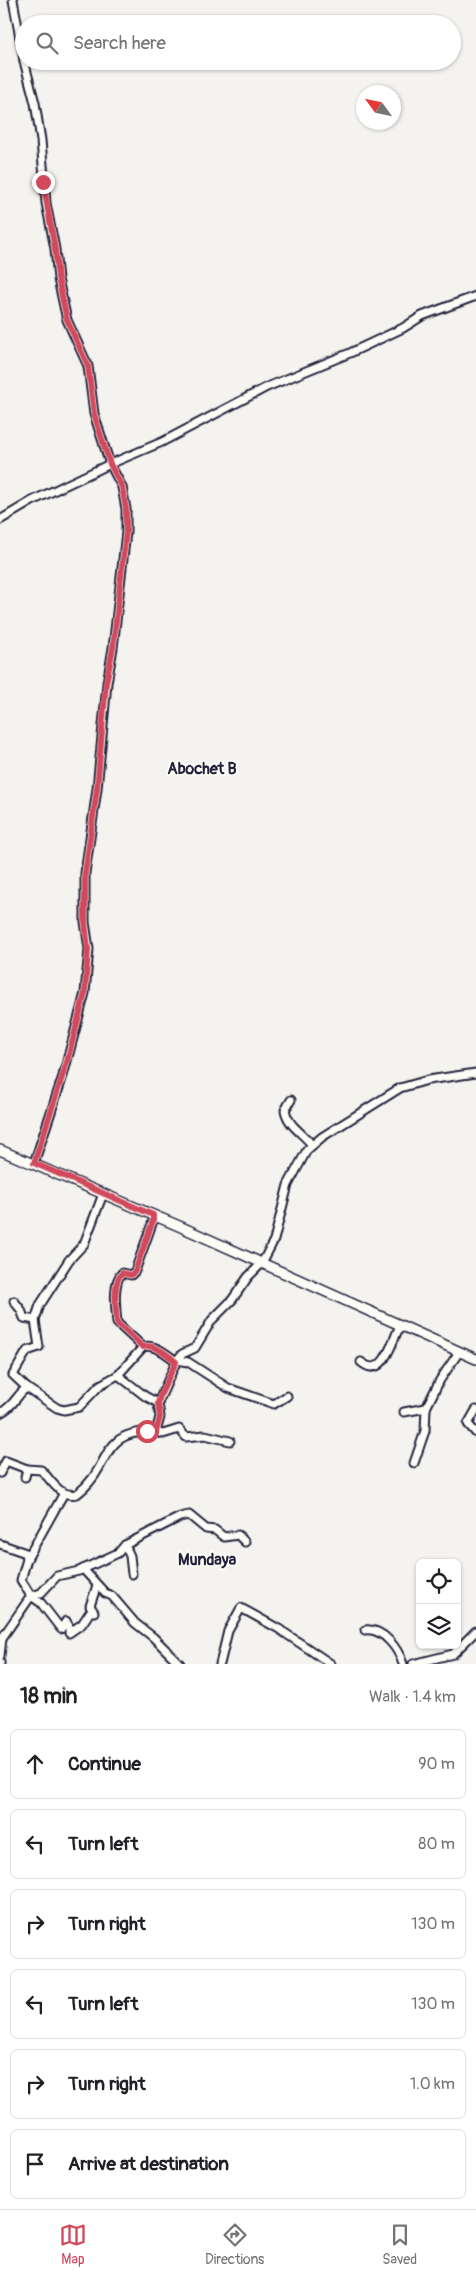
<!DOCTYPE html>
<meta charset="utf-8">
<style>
:root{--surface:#fff;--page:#f6f6f6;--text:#202124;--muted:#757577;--line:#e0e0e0;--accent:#d1495b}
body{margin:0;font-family:Pangolin,sans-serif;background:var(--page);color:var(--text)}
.controls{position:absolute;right:15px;bottom:15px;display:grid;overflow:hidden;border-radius:8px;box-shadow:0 1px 4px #0004}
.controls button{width:45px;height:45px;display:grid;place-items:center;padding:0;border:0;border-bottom:1px solid var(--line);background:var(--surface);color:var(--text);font:25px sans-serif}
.compass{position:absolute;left:356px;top:85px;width:45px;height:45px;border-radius:50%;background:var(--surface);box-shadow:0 1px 4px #0004;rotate:303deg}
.stop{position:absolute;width:15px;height:15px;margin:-11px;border:4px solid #d1495b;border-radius:50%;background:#fff}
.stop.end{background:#d1495b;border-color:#fff;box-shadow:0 1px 5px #0008}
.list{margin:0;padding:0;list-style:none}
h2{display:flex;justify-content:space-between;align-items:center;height:65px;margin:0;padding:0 20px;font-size:21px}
h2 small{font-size:16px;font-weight:400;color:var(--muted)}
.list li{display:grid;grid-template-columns:32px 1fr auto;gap:15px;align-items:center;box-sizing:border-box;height:70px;margin:0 10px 10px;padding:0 10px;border:1px solid var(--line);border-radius:8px}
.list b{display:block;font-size:19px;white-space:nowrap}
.list em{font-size:16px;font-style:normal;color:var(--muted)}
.icon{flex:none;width:28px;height:28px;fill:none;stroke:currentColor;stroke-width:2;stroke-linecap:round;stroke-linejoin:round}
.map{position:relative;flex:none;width:476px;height:1664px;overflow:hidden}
.search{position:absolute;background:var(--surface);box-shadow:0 1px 4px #0004;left:15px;right:15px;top:15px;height:55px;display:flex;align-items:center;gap:12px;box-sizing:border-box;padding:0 18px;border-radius:28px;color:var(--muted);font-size:19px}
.sheet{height:545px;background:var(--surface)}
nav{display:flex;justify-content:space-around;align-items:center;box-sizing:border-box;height:70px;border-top:1px solid var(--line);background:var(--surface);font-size:14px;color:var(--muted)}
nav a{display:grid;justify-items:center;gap:2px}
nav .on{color:var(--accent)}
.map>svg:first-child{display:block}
</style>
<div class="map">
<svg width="476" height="1664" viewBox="0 0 476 1664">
<rect width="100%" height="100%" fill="#f4f3ef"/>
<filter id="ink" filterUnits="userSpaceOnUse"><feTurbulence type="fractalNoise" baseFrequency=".02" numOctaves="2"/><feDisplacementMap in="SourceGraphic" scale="10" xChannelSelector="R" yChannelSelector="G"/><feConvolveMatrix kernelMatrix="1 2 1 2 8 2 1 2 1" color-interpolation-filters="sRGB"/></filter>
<g filter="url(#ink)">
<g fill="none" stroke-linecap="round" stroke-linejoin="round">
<!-- minor casing -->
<g stroke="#22223b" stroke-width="11">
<g id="minor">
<path d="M13,0L24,60"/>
<path d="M24,61L35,103L41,140L46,203L55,249L58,279L67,320L88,366L94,414L110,464L122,487L126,509V532L113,648L107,683L97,789L85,873V922L89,949L85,993L63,1076L34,1163"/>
<path d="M0,520L32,501L110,464L162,442L267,387L350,353L403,328L422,316L476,296"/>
<path d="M291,1100L285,1110C288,1126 303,1133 312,1145"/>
<path d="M103,1194L84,1244L69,1260L40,1305L35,1320L39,1347L27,1351L13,1375L27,1388L57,1408L64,1410L79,1407L100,1385L118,1375L143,1347"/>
<path d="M153,1215V1221L135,1271L131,1275L122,1273C112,1283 116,1310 117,1323L143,1347C154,1343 168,1355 176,1361"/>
<path d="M14,1301L21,1310L24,1318L35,1320"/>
<path d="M177,1360L188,1362L228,1388L274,1404L287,1396"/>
<path d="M361,1362C384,1381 392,1340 400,1326"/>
<path d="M158,1403L177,1360L182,1354L195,1348L212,1320L232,1300L248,1277L262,1263L274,1240L288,1185L307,1150L322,1137L400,1088L428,1080L476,1073"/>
<path d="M476,1410L468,1424L476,1433"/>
<path d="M404,1412L426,1408"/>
<path d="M0,1413C15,1406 18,1392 27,1388"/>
<path d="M156,1432L163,1434L179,1429L186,1437L205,1435L230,1441"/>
<path d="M414,1463L425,1431L426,1408L440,1380L459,1352"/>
<path d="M0,1473L6,1461L27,1469"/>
<path d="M25,1477L27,1469L41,1470C52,1480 59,1498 77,1494C113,1467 98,1429 156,1432L160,1417L158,1403L145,1396L118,1375"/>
<path d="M0,1544L26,1553L27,1559L21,1580L31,1596L2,1638L0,1656"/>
<path d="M125,1545L130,1556L132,1574"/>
<path d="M27,1559L64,1493"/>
<path d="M83,1569L105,1593L112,1596L135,1623L153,1637L180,1664"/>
<path d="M31,1596L41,1593L57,1576L79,1571L118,1553L125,1545L180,1517L189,1515L206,1529L215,1530L224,1537L238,1535L245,1542"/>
<path d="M31,1596L41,1603L61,1629L66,1621L69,1626V1633L82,1624L90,1612H94L90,1606L97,1585"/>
<path d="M365,1630C383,1628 398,1648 403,1664"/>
<path d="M0,1662V1664"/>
<path d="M220,1664L228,1631L241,1608L279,1629L331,1664"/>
<path d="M413,1664L453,1654L476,1631"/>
</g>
</g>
<!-- secondary casing -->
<g stroke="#22223b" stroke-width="12">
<path id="secondary" d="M0,1150L179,1226L476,1359"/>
</g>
<!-- minor -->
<use href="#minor" stroke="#fdfcf7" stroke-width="7"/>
<!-- secondary -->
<use href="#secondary" stroke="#fdfcf7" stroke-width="9"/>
</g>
</g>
<g fill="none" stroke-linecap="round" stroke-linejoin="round" filter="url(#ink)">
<!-- route -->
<path stroke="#d1495b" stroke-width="6" d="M43,182L55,249L58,278L67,320L88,366L94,414L110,464L122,487L126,509V532L113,648L106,683L97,789L85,873V922L88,949L85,993L67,1062L34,1163L153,1215V1221L135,1271L131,1275L122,1273C112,1283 116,1310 117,1323L143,1347C154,1343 168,1355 176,1362L160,1396L158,1403L160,1417L156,1432L147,1431"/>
</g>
<g text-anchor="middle" stroke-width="4" stroke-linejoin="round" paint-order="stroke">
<!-- quarter labels -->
<g font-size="16" font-weight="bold" fill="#22223b" stroke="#fdfcf7">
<text x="202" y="774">Abochet B</text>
<text x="207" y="1565">Mundaya</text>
</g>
</g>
</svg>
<div class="controls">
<button><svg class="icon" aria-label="locate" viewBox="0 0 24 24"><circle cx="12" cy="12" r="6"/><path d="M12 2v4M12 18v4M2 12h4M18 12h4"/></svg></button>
<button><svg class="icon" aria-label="layers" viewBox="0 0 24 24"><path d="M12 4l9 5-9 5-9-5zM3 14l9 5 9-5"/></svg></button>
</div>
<svg class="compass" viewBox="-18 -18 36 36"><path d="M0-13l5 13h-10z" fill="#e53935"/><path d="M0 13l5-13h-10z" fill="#757577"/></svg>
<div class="stop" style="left:147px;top:1431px"></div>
<div class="stop end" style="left:43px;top:182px"></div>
<div class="search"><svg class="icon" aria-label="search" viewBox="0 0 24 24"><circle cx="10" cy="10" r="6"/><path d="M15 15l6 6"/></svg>Search here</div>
</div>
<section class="sheet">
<h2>18 min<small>Walk · 1.4 km</small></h2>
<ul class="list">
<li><svg class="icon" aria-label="ahead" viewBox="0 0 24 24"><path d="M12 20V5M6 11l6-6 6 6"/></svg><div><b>Continue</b></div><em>90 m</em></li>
<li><svg class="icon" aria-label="left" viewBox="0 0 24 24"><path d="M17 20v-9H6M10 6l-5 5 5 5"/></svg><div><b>Turn left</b></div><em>80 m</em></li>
<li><svg class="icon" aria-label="right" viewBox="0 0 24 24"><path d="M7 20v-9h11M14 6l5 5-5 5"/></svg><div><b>Turn right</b></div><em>130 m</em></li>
<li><svg class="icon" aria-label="left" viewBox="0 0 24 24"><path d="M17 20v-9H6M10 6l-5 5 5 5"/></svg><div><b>Turn left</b></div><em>130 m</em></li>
<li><svg class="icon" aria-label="right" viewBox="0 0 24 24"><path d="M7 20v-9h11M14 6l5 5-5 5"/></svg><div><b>Turn right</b></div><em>1.0 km</em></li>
<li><svg class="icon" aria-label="arrive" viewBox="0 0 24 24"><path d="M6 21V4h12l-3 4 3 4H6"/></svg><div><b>Arrive at destination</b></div></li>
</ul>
</section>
<nav>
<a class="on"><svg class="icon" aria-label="map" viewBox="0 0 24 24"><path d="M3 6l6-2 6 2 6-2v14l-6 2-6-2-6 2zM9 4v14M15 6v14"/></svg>Map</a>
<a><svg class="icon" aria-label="directions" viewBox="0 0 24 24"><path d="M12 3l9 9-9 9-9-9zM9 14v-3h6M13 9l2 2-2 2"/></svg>Directions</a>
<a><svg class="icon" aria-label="saved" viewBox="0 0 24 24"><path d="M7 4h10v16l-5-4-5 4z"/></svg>Saved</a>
</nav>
